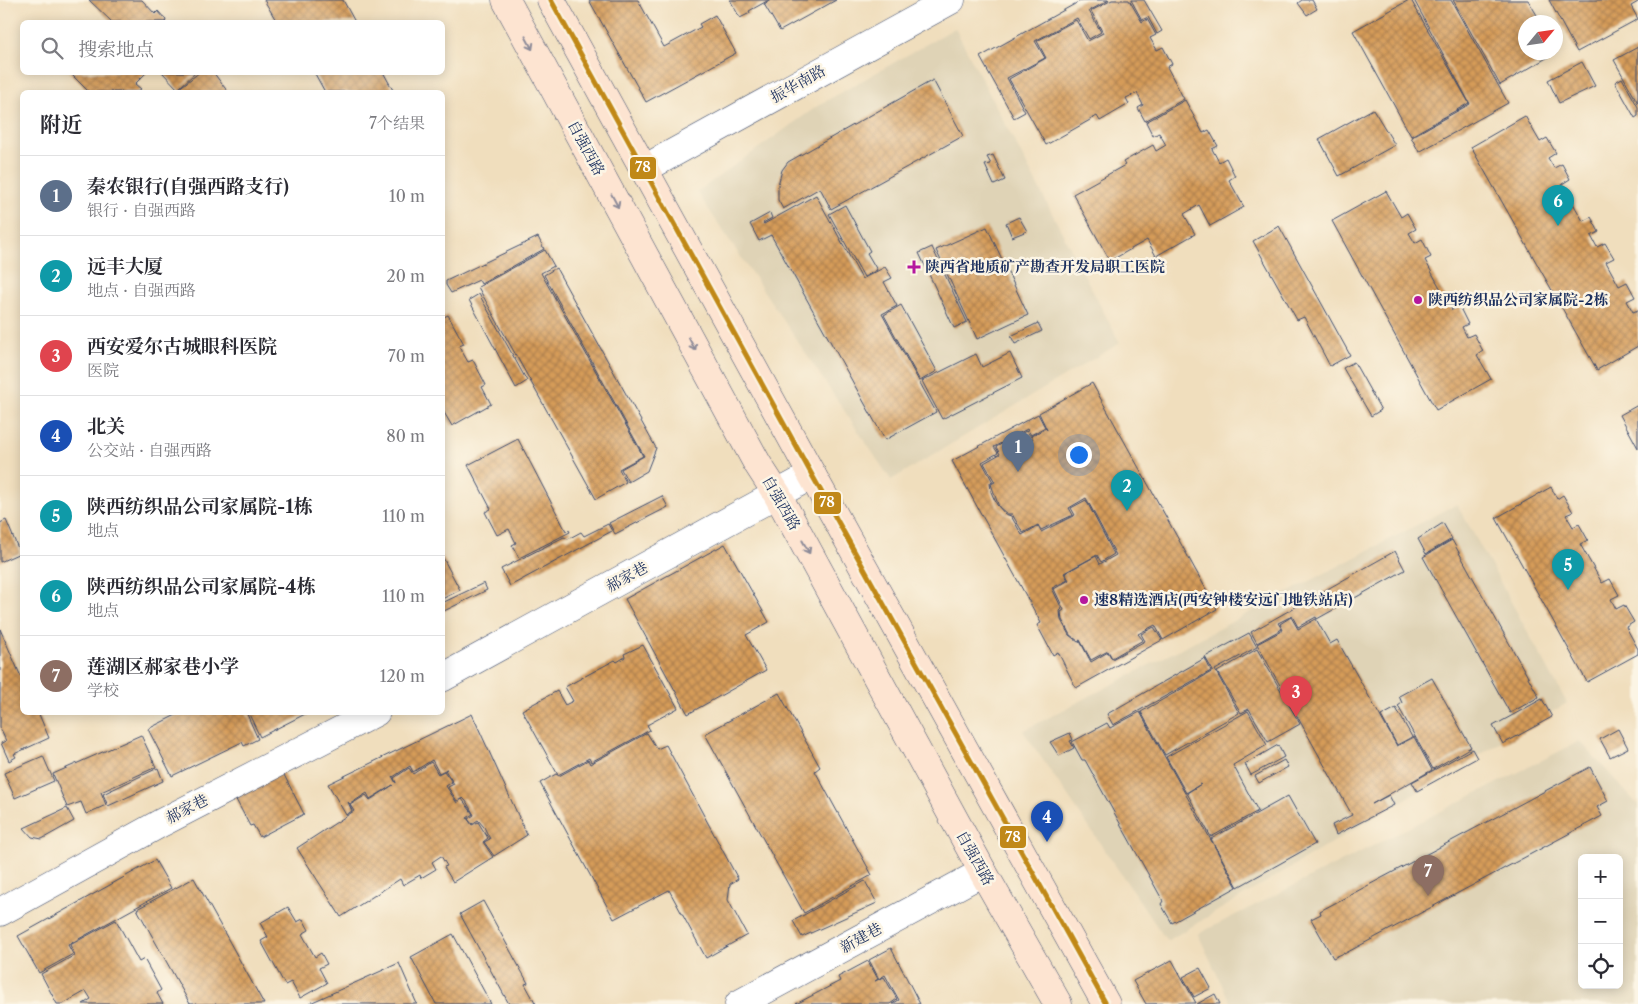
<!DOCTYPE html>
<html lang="zh">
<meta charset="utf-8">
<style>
:root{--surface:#fff;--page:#f2f2f3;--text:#2b2b33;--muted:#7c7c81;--line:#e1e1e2;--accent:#b5179e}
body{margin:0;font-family:"Libre Caslon Text","Noto Serif SC",serif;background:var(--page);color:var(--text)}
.controls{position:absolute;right:15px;bottom:15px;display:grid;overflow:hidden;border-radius:8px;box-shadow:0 2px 12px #0003}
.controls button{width:45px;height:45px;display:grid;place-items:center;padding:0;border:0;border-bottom:1px solid var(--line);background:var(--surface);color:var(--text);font:25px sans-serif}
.compass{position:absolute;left:1518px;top:15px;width:45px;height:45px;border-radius:50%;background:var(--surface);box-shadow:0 2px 12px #0003;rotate:61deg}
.you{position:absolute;left:1078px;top:454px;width:18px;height:18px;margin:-12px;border:4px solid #fff;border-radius:50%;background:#1a73e8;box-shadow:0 0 0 8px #1a73e833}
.badge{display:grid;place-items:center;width:32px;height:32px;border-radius:50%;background:var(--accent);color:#fff;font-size:16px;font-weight:700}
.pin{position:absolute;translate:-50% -41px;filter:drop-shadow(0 1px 2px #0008)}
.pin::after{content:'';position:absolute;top:26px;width:18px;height:15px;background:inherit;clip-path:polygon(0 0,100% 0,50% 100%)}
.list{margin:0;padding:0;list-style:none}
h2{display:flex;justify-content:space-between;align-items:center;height:65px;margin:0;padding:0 20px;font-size:21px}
h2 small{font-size:16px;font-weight:400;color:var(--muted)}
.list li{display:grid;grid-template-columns:32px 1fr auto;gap:15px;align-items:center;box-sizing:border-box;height:80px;padding:0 20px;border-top:1px solid var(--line)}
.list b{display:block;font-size:19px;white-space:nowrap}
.list p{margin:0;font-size:16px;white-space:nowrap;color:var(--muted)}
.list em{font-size:16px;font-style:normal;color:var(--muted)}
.icon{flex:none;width:28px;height:28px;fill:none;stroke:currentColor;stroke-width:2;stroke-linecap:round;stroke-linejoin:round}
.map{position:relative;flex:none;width:1638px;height:1004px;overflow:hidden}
.search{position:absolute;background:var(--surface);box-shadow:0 2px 12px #0003;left:20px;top:20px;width:425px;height:55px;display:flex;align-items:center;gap:12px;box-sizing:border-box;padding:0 18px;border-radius:8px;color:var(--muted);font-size:19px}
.panel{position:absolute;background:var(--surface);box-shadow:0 2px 12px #0003;left:20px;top:90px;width:425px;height:625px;border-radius:8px}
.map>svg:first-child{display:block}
</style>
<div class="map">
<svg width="1638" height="1004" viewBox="0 0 1638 1004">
<defs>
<pattern id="building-cross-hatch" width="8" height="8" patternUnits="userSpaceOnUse" patternTransform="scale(1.25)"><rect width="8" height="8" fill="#d59b59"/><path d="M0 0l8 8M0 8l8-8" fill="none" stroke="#ac7f4d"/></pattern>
</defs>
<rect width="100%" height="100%" fill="#fcf5e5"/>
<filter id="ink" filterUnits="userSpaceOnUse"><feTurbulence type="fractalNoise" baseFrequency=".02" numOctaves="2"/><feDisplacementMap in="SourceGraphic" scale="10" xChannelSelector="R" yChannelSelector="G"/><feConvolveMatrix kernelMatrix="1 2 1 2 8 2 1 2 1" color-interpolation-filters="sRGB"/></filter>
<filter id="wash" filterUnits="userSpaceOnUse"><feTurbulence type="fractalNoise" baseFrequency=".0096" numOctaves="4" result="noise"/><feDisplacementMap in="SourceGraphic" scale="20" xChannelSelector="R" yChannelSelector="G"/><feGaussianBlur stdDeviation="1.12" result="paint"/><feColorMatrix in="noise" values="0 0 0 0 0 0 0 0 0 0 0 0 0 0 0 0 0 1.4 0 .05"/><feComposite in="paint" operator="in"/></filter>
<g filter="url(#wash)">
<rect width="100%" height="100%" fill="#f0debd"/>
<!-- built -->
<g fill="#dfd3b6" fill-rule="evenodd">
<path d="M955,28L1120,343L891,480L697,192L819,105Z"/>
<path d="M1457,504L1567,703L1167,941L1023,731Z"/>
<path d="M1580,741L1638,805V1004H1231L1198,934ZM1582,858H1619V985H1582Z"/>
</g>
<g id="blocks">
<!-- building -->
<g fill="url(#building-cross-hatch)">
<path d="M89,0H142L155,14L158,11L166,20L165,22H166H112Z"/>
<path d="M264,0H343L355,22H277Z"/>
<path d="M589,0H638L664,47L701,27L699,24L715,15L736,53L646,102Z"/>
<path d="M730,0H769L749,11L750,13L740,18Z"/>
<path d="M771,0H836L780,31L764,4Z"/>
<path d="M1082,0H1109L1089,11L1101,32L1089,39L1077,18L1035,41L1045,58L1007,78L1025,112L1014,118L980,57Z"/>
<path d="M1112,0H1129L1142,22L1147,19L1156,35L1150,38L1157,50L1163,47L1172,64L1167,67L1184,99L1145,121L1138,108L1143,105L1137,93L1126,98L1129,104L1100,121L1097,116L1046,145L1009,79L1046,58L1037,41L1076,20L1088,41L1103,33L1091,11Z"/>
<path d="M1131,0H1144L1162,31L1157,34L1148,17L1142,20Z"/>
<path d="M1302,0H1312L1317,9L1307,15L1298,3Z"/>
<path d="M1409,0H1411L1469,103L1411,136L1353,31Z"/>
<path d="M1414,0H1451L1508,103L1419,152L1411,137L1470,104Z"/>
<path d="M1453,0H1528L1541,22H1526V52H1557L1500,85Z"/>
<path d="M1549,0H1638V2L1631,6L1638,19L1577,52Z"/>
<path d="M1638,47V103L1614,60Z"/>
<path d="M1582,62L1595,86L1559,103L1548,80Z"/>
<path d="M69,72H147L135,84L141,89L137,92H89Z"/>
<path d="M162,72H196L178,89Z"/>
<path d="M200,72H213L228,92H181L178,89Z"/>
<path d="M314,72H383L394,92H325Z"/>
<path d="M1622,78L1638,107V116L1635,118L1615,82Z"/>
<path d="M933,80L963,136L831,209L820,188L783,209L778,200V185L782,170L788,162Z"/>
<path d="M1185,100L1203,133L1209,130L1218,146L1212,149L1219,162L1226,158L1235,176L1229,180L1244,207L1210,226L1199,205L1184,214L1195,234L1156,256L1147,240L1110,261L1073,194L1125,165L1123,162L1153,145L1156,151L1166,145L1159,133L1153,136L1146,122Z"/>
<path d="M1373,109L1395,145L1339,176L1319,139Z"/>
<path d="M1525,116L1540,142L1547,138L1556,153L1548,158L1554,168L1562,164L1570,179L1562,184L1583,221L1591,217L1599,232L1591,236L1597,247L1605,243L1614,258L1606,262L1619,286L1627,282L1635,297L1627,301L1633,312L1638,310V346L1597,370L1471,147Z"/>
<path d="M993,155L1005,180L994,185L985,165L991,164L987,157Z"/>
<path d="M1386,191L1401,217L1407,213L1416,229L1409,233L1415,243L1422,239L1431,257L1425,260L1452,310L1459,306L1468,324L1462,327L1467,337L1474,334L1483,351L1477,355L1491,379L1436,410L1332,221Z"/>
<path d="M816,195L862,279L885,267L892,278L884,282L897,306L882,314L936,412L885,440L771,235L759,241L750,224L770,213L772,218L763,223L764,224Z"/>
<path d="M845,205L870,251L867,253L877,270L864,277L829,214Z"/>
<path d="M1019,217L1027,231L1012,237L1006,223Z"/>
<path d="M1279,226L1350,355L1330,366L1304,317L1297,320L1253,241Z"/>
<path d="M987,227L1028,315L977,339L936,250Z"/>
<path d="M538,237L544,249L481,284L479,280L451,293L446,285V281Z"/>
<path d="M932,247L967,322L954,328L919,253Z"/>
<path d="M545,250L554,266L541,273L643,456L619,469L626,482L596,499L478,287Z"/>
<path d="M556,268L656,448L647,471L628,482L621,469L644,456L544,275Z"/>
<path d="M479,294L527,381L516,388L469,300Z"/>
<path d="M901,305L937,371L920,381L884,315Z"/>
<path d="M448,315L464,344L459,346L468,362L473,360L486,385L482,387L491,404L452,426L442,409V318Z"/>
<path d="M1038,323L1042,331L1015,344L1011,336Z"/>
<path d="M1010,353L1022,378L942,419L922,381L976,354L982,367Z"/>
<path d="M1354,362L1381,410L1371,416L1343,368Z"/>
<path d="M1092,383L1217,609L1163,640L1155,625L1138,634L1143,640L1112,658L1108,651L1091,660L1080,640L1078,641L1070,635L1062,620L1061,612L1064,610L1054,589L1069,580L1065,573L1096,556L1100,564L1116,555L1086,498L1069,508L1073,515L1041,530L1038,525L1023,533L1012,514H1007L999,507L991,484L995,482L984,463L1000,454L996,447L1026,431L1033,439L1031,436L1046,428L1047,430L1039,413Z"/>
<path d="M1638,405V448L1620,415Z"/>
<path d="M1038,414L1045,427L1031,435L1027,429L994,447L998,453L982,462L993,482L990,483L991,492L997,505L1005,514L1011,516L1022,535L1038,526L1041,532L1075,515L1071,508L1086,500L1114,554L1101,562L1097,555L1064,573L1068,580L1052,588L1062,609L1060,611L1061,620L1069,635L1078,642L1080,641L1091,662L1108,652L1112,659L1145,641L1141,634L1154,627L1162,640L1076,688L1058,652L1053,655L1037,625L1041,623L952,461Z"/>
<path d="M518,439L566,531L569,530L570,532L519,558L512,545L516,543L509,529L497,535L485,512L491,509L468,465Z"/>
<path d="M1551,487L1557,499L1563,495L1573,512L1566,515L1573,527L1579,524L1588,540L1580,544L1602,583L1610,579L1619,595L1611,599L1616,609L1624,605L1634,622L1626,627L1638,649V654L1587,682L1496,518Z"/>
<path d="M662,496L668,507L615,534L609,523Z"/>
<path d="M6,520L20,553L0,562V523Z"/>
<path d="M1443,523L1452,539L1426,554L1418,539Z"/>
<path d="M608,524L612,531L510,586L501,569L564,537L568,539L581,532L584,536Z"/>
<path d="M1452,540L1539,697L1510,713L1423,557Z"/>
<path d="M725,544L769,622L746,635L766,670L688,714L625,599Z"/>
<path d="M1395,551L1405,570L1317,619L1316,617L1298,627L1292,616L1278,623L1282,629L1257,643L1251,632Z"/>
<path d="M442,556L460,590L442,599Z"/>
<path d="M484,583L487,590L442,612V603Z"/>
<path d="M1291,617L1298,629L1316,619L1330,644L1337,640L1397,746L1414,737L1432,770L1372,804L1389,795L1394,805L1336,835L1332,825L1352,815L1257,644L1283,630L1280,624Z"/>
<path d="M0,629L22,679V712H38L49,738L14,754L16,757L9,761L1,743L6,741L0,728Z"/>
<path d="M1249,633L1257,647L1215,670L1239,713L1165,755L1141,712L1213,671L1205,657Z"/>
<path d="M643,645L678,708L647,725L650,730L591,762L589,758L558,775L522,710L557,691L565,705L573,701L565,687L615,660L617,662L625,657L624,654Z"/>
<path d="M1257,649L1300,724L1268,742L1249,709L1241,713L1217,672Z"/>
<path d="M1205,658L1211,671L1113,725L1107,714Z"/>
<path d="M1432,678L1471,747L1433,769L1398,706L1402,703L1399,696Z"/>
<path d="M779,693L820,767L815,771L872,875L804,913L705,734Z"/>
<path d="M1542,699L1552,717L1503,744L1493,726Z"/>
<path d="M1396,708L1412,737L1397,745L1381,716Z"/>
<path d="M1248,711L1267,745L1233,765L1258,811L1211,837L1187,793L1201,784L1186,793L1166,757Z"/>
<path d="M182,712H246L258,739L244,746L242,742L172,776L148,729Z"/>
<path d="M248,712H309L260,737Z"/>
<path d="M1140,712L1237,887L1172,923L1161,904L1163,901L1085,760H1082L1072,742L1107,723L1110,728Z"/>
<path d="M472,714L527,835L494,856L484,842L490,839L484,827L478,820L472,824L468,819L474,815L466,801L463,798L457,801L448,787L454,784L445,770L447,769L439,773L432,760L413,772L410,766L393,777L392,776L396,783L394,778L409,768L413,774L431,762L438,774L444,771L452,782L446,786L457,803L462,799L473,814L467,818L472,825L478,822L488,838L483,842L493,857L453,882L444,867L447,866L441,856L432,862L436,869L421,878L420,875L403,885L400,879L341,917L297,848L354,811L350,805L366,795L370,800L393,785L370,799L367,793L350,804L348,802L352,811L346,815L328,784Z"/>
<path d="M1618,729L1628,748L1610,757L1600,739Z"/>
<path d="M647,733L657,749L666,745L738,879L730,884L728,900L747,935L706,958L669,890L614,919L540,783L556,774L559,776L588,760L590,764Z"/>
<path d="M1070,733L1073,740L1070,741L1074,748L1059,756L1050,742Z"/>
<path d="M141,735L156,767L101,792L106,805L86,814L81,802L67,807L53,774Z"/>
<path d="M1278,745L1284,757L1251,775L1245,764Z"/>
<path d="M1472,749L1477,758L1417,791L1412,782Z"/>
<path d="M43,756L54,781L15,798L4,773Z"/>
<path d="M1284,760L1288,767L1259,783L1255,776Z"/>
<path d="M280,767L304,814L260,837L253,825L250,826L232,792Z"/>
<path d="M1590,767L1608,801L1597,807L1602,816L1344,954V953L1333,958L1311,919L1321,914L1320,911Z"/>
<path d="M158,768L163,781L108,806L103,794Z"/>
<path d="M1288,796L1315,844L1238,887L1211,839Z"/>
<path d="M67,808L74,821L42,839L32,837L24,828Z"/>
<path d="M155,860L171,888L68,945L73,954L39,973L18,936Z"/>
<path d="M194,878L264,1004H190L137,909Z"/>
<path d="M865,881L877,903L802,937L793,921Z"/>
<path d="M483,901L528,983L525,984L536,1004H509L460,914Z"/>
<path d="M288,907L297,922L303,919L309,930L302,934L315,957L321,953L327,964L319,968L327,983L300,998L291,982L285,985L261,941L268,937L260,923Z"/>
<path d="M116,920L139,962L144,959L161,990L157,993L163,1004H83L91,999L86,991L63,1004H57L41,974L75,955L70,945Z"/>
<path d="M453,934L491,1004H436L411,957Z"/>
<path d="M891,948L920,1004H892L899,1000L885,975L879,979L869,960Z"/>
<path d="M1172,960L1196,1003L1146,1004L1133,981Z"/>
<path d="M868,961L878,979L875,981L884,977L897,999L890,1004H796L840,981L838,977Z"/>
<path d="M399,963L417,1004H308Z"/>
<path d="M1200,968L1211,988L1194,997L1183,977Z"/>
<path d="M1215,994L1220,1004H1197Z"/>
</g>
</g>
</g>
<g filter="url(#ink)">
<use href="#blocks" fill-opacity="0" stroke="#3b496c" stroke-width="1"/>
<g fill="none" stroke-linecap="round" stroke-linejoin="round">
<!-- minor casing -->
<g stroke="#3b496c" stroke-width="29">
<g id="minor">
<path d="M644,169L951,0"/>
<path d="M442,678L812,475"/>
<path d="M0,912L161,823L376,712"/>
<path d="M739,1004L983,872"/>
</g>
</g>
<!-- secondary casing -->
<g stroke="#3b496c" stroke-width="29">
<g id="secondary">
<path d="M506,0L757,463L777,494L983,872L1058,1004"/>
<path d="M551,0L812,475L1106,1004"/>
</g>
</g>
<!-- minor -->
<use href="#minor" stroke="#fff" stroke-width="28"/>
<!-- secondary -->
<use href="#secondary" stroke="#fde4d1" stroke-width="28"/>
<!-- bus-1 casing -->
<g stroke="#fcf5e5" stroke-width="9">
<path id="bus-1" d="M551,0L812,475L1106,1004"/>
</g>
<!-- bus-1 -->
<use href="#bus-1" stroke="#c08818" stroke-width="5"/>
</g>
<!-- one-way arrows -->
<defs><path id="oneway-shaft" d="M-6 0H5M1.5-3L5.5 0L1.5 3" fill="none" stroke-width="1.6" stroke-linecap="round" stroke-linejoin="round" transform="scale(1.25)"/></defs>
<g stroke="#8c8a98">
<use href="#oneway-shaft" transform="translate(529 43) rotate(62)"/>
<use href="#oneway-shaft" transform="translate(615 201) rotate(62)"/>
<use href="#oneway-shaft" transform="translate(692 344) rotate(62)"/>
<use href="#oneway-shaft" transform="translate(806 547) rotate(61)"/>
</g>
</g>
<!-- markers -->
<g fill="#b5179e" stroke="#fcf5e5" stroke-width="2">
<path d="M911.5 259.5h5v5h5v5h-5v5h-5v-5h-5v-5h5z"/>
<circle cx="1418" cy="300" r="5"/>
<circle cx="1084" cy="600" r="5"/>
</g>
<g text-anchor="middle" stroke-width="5" stroke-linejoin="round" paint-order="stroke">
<!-- street labels -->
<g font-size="15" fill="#1b2f5e" stroke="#fcf5e5">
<text transform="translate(798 84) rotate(-29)" y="5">振华南路</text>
<text transform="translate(586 148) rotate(62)" y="5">自强西路</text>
<text transform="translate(781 503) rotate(60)" y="5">自强西路</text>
<text transform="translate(627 577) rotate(-29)" y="5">郝家巷</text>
<text transform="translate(187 809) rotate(-27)" y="5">郝家巷</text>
<text transform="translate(975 858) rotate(61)" y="5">自强西路</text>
<text transform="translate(861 938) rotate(-29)" y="5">新建巷</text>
</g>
<!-- poi labels -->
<g font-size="15" font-weight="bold" fill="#1b2f5e" stroke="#fcf5e5" text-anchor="start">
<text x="925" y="272">陕西省地质矿产勘查开发局职工医院</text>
<text x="1428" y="305">陕西纺织品公司家属院-2栋</text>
<text x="1094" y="605">速8精选酒店(西安钟楼安远门地铁站店)</text>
</g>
</g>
<g stroke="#fcf5e5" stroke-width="2">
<rect x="629" y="156" width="28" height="24" rx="5" fill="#c08818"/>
<rect x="813" y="491" width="29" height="24" rx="5" fill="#c08818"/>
<rect x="999" y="825" width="28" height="24" rx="5" fill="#c08818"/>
</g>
<g font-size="14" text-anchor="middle" font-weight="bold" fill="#fff">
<text x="643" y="172">78</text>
<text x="827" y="507">78</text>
<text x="1013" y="842">78</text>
</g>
</svg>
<div class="controls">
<button>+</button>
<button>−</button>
<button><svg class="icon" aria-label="locate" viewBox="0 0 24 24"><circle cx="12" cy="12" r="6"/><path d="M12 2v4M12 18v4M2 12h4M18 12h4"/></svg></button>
</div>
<svg class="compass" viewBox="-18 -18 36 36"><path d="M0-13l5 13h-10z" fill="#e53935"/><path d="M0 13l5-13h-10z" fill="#7c7c81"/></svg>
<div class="you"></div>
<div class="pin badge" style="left:1018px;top:472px;background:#5c6f8a">1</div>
<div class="pin badge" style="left:1127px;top:511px;background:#0f9aa8">2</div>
<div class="pin badge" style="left:1296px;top:717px;background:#e0444e">3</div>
<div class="pin badge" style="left:1047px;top:842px;background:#1a4fb4">4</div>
<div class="pin badge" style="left:1568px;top:590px;background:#0f9aa8">5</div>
<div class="pin badge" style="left:1558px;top:226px;background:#0f9aa8">6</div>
<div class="pin badge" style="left:1428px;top:896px;background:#8d6e63">7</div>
<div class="search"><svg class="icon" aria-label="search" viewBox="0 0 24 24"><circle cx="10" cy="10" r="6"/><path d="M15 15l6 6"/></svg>搜索地点</div>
<section class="panel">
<h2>附近<small>7个结果</small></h2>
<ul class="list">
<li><span class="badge" style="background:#5c6f8a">1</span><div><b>秦农银行(自强西路支行)</b><p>银行 · 自强西路</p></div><em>10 m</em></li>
<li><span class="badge" style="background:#0f9aa8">2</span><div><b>远丰大厦</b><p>地点 · 自强西路</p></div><em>20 m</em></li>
<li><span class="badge" style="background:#e0444e">3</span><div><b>西安爱尔古城眼科医院</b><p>医院</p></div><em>70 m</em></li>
<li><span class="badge" style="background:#1a4fb4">4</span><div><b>北关</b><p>公交站 · 自强西路</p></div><em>80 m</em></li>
<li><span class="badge" style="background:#0f9aa8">5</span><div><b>陕西纺织品公司家属院-1栋</b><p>地点</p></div><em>110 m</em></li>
<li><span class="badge" style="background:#0f9aa8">6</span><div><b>陕西纺织品公司家属院-4栋</b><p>地点</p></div><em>110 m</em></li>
<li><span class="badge" style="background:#8d6e63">7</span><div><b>莲湖区郝家巷小学</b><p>学校</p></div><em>120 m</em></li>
</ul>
</section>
</div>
